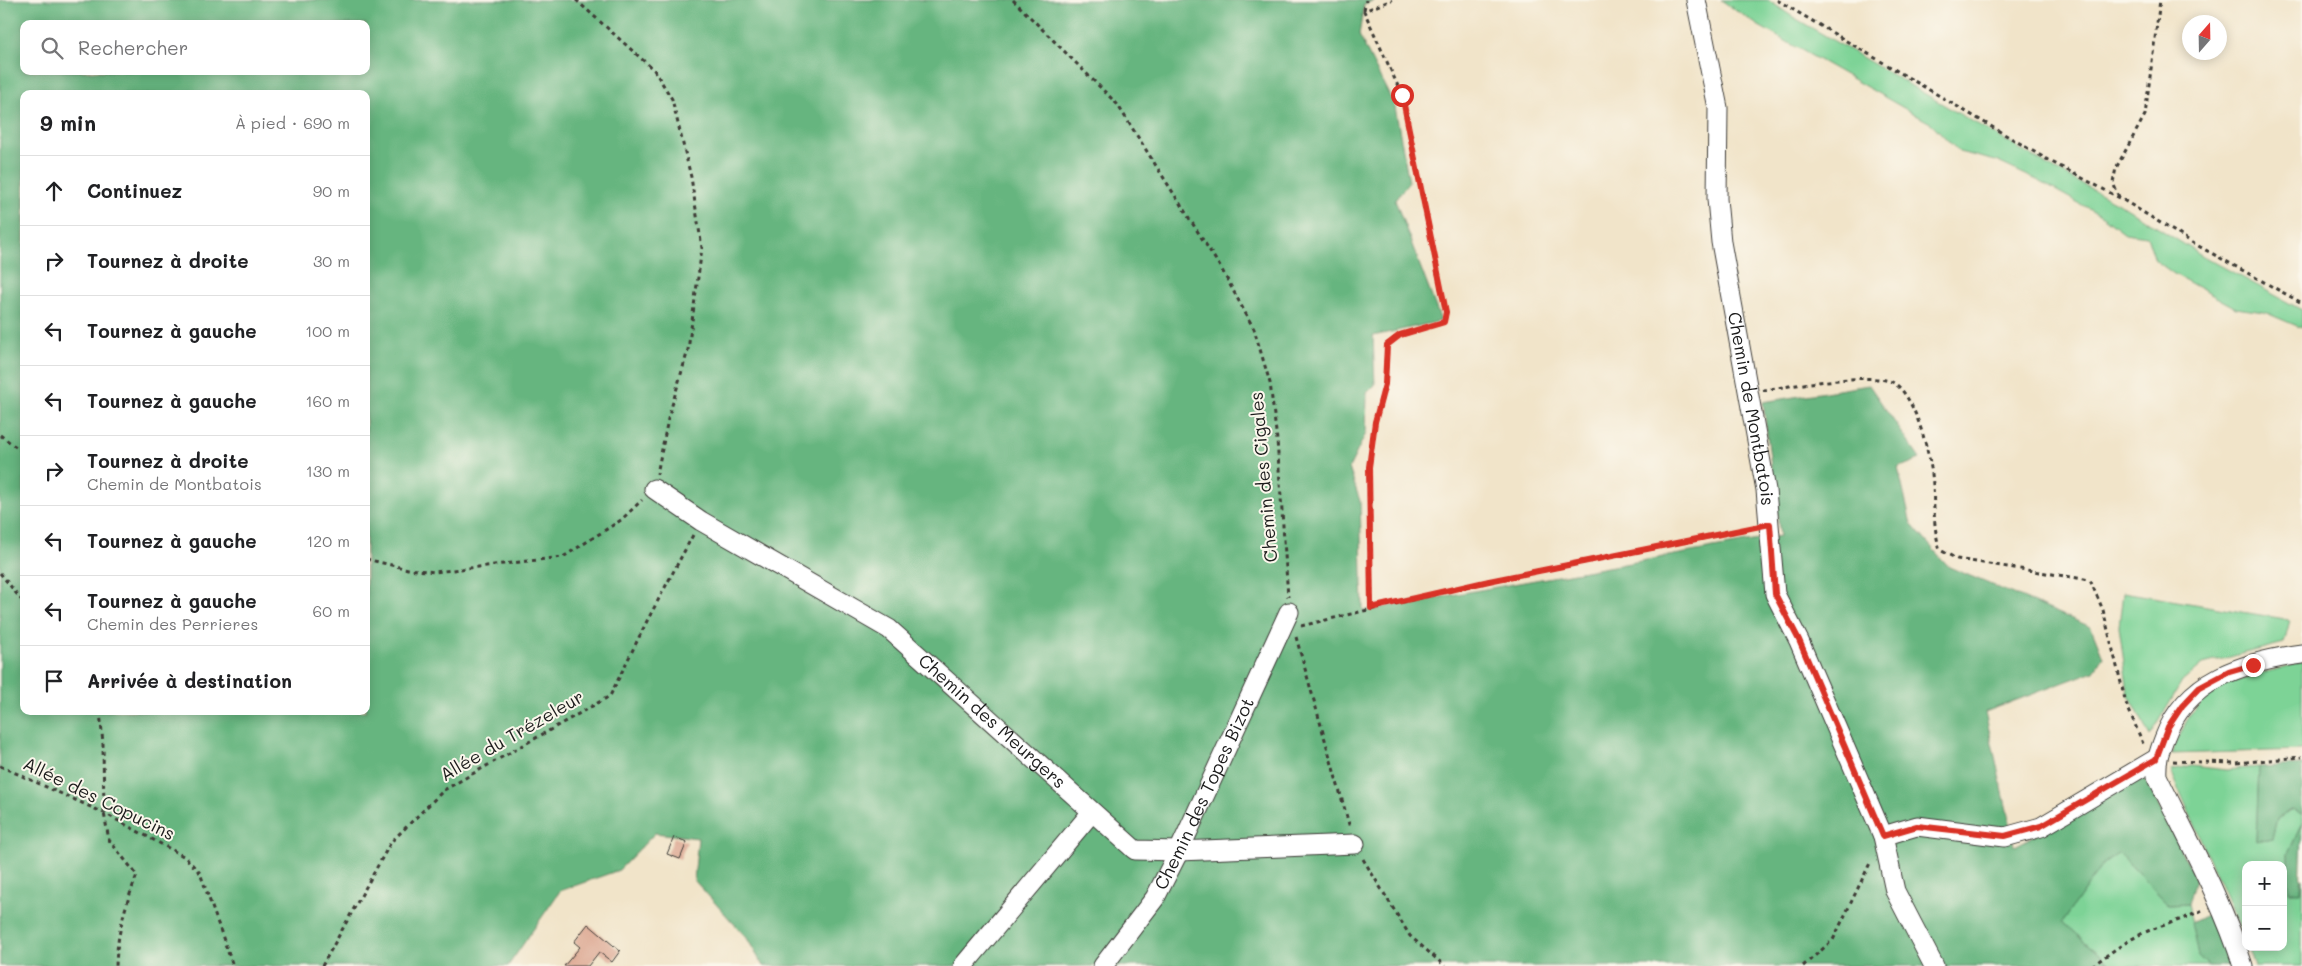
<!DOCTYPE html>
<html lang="fr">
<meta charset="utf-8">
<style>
:root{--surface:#fff;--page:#f2f2f2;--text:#202124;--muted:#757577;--line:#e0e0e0}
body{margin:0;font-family:Mali,sans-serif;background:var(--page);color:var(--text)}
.controls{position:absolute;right:15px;bottom:15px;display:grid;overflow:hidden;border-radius:10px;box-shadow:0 2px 12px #0003}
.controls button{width:45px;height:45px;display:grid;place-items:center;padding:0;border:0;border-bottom:1px solid var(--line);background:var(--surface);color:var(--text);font:25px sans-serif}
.compass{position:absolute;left:2182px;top:15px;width:45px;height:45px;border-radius:50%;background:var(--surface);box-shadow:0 2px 12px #0003;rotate:20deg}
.stop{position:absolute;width:15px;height:15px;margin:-11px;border:4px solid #d93025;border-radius:50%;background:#fff}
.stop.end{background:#d93025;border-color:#fff;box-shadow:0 1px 5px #0008}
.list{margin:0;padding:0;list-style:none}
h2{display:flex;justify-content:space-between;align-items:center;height:65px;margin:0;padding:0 20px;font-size:21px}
h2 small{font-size:16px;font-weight:400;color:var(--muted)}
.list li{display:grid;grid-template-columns:32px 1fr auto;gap:15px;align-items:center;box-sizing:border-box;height:70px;padding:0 20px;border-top:1px solid var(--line)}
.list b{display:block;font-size:19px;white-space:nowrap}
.list p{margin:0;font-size:16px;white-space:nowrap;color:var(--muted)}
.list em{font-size:16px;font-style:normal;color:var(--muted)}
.icon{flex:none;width:28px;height:28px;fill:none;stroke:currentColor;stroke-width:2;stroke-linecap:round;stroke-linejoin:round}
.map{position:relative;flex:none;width:2302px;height:966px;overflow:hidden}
.search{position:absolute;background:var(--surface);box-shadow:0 2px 12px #0003;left:20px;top:20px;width:350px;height:55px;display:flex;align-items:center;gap:12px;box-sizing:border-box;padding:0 18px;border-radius:10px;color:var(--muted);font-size:19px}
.panel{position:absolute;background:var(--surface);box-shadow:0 2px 12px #0003;left:20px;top:90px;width:350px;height:625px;border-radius:10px}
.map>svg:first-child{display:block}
</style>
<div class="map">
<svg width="2302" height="966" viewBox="0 0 2302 966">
<rect width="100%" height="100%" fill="#fbf7ec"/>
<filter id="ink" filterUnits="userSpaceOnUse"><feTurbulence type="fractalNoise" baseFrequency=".02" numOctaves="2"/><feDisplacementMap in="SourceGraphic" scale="10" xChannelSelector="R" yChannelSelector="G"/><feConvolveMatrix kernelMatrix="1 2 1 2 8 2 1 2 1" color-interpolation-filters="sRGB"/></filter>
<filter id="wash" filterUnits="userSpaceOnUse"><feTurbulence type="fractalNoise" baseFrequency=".0096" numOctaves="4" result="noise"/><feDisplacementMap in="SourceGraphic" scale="20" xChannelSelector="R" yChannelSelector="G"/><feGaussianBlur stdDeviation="1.12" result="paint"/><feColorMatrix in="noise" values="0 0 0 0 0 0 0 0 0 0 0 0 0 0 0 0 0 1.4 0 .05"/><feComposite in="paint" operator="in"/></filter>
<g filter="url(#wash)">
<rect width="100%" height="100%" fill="#f1e4c9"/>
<!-- green -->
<g fill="#7dd396" stroke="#4c7859">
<path d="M1721,0H1768L1793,17L2054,169L2118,203L2203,256L2302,310V328L2264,312L2236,308L2174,274L2155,260L2147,236L2125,233L2104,217L2039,181L1996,161L1959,152L1932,124L1759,26Z"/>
<path d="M2123,592L2290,620L2284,643L2203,664L2182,682L2150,736L2128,693L2119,626Z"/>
<path d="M2302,662V750L2171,754L2190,714L2222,685Z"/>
<path d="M2192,766L2226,770L2259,767L2256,841L2272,838L2277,818L2292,809L2302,814V823L2288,854L2289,892L2300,891L2302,878V966H2255L2248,947H2283V865H2246V943L2171,771Z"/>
<path d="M2119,853L2169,905L2188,904L2198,956L2209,966H2113L2062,922L2102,865Z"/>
</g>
<!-- forest -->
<g fill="#66b57f" stroke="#41684e" fill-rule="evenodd">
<path d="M0,0H1375L1364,4L1359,35L1395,107L1409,182L1395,200L1441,321L1373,336L1375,385L1367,393L1366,433L1349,468L1360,501L1363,611L1780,536L1763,402L1869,385L1920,459L1898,468L1911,524L1949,567L2091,627L2103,657L2094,671L1985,712L2015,846L2144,777L2195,878L2188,904L2169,905L2119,853L2102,865L2062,922L2113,966H763L747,938L694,880L698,838L655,833L619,870L560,891L508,966H0ZM24,24H366V71H24ZM24,94H366V711H24Z"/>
<path d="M2302,765V814L2292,809L2277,818L2272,838L2256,841L2259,767Z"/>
<path d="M2302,823L2300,892H2289L2288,854Z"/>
<path d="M2213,912L2232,966H2209L2198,956L2191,923Z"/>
</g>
<g id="blocks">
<!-- building -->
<g fill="#dfae99">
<path d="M674,837L687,842L680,859L667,854Z"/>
<path d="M588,924L620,951L612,962L599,952L588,966H564L580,947L574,942Z"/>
</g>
</g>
</g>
<g filter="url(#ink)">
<use href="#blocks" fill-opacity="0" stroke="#3c3a36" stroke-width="1"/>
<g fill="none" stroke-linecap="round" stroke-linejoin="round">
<!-- street casing -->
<g stroke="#3c3a36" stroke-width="21">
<g id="street">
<path id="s1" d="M1696,0L1718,108L1717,199L1721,242L1766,490L1775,594L1799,641L1883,836L1895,891L1934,966"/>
<path id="s2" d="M654,489L701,521L889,629L1135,850L1179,851L1355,844"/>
<path d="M1883,836L1917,826L2005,837L2041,827L2156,759"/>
<path d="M963,966L1092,812"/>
<path id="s3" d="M1103,966L1155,898L1179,851L1289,612"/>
<path d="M2243,966C2222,900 2187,838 2157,776C2156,761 2159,752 2164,739C2186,679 2244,662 2302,654"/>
</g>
</g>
<!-- path -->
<g stroke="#3c3a36" stroke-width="3" stroke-dasharray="4 4" stroke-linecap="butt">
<path d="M576,0L654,70L672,99L691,177L702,248L688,350L668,419L657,474"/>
<path d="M1013,0L1117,104L1222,270L1254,329L1270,383L1277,440L1288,597"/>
<path d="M1777,0L2048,160L2120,198L2193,243L2302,303"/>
<path d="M1364,10L1366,0"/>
<path d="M2119,197L2113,183L2116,168L2145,115L2160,0"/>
<path d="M1763,390C1791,386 1870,372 1892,382C1914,392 1929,452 1932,474C1935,500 1932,525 1940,550L1957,559L2090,580L2103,610L2126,703L2144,746"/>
<path d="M0,435L24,453"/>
<path d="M366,559L408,569L435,572L563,557L621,520L642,500"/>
<path d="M0,573L24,603"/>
<path d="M1371,608L1369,467L1375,421L1385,385L1387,345L1399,335L1444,322L1446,313L1402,95L1364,11L1392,0"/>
<path d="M1301,626L1489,581L1752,528"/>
<path d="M1296,637L1350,828"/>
<path d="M100,711L103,744L104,813L109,840L137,875C125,906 117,933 116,966"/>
<path d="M2173,761L2236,763L2302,757"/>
<path d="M0,766L104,813L185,857L200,873L233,966"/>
<path d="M1363,859L1410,936L1445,966"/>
<path d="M322,966L391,842L444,790L610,696L647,621L693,535"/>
<path d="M1803,966L1833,940L1871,861"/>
<path d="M2092,966C2110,953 2131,937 2153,929C2170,923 2188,918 2204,909"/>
</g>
<!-- street -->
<use href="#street" stroke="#fff" stroke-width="19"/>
</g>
</g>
<g fill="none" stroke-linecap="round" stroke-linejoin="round" filter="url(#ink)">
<!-- route -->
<path stroke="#d93025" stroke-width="6" d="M1402,95L1446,312L1444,322L1400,335L1387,345L1385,384L1375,422L1369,467L1371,608L1489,581L1770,524L1775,594L1799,640L1883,836L1917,826L2005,836L2041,826L2156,759L2168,727L2182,706L2199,688L2229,672L2253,665"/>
</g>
<g text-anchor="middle" stroke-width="4" stroke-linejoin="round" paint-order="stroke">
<!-- street labels -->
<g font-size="18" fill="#1c1c1c" stroke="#fbf7ec">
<text dy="6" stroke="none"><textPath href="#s1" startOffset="414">Chemin de Montbatois</textPath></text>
<text transform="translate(1264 477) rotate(-95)" y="6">Chemin des Cigales</text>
<text dy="6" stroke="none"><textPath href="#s2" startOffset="412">Chemin des Meurgers</textPath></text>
<text transform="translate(512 736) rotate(-30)" y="6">Allée du Trézeleur</text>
<text dy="6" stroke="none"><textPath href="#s3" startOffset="201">Chemin des Topes Bizot</textPath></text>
<text transform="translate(99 799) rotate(26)" y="6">Allée des Copucins</text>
</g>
</g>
</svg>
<div class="controls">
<button>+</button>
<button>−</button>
</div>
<svg class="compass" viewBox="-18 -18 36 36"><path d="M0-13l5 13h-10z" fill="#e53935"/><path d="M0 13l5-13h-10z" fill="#757577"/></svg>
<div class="stop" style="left:1402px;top:95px"></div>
<div class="stop end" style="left:2253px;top:665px"></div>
<div class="search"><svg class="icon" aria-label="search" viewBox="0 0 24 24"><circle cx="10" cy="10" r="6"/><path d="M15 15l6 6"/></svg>Rechercher</div>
<section class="panel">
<h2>9 min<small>À pied · 690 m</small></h2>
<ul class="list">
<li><svg class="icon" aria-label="ahead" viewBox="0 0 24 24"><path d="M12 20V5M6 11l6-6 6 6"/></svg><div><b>Continuez</b></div><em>90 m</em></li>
<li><svg class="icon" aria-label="right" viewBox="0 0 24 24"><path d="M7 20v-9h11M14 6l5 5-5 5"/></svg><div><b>Tournez à droite</b></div><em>30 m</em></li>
<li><svg class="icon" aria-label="left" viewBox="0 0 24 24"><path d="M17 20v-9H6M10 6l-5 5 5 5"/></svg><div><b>Tournez à gauche</b></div><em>100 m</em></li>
<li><svg class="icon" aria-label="left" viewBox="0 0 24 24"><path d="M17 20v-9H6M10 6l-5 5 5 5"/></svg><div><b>Tournez à gauche</b></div><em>160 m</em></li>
<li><svg class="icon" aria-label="right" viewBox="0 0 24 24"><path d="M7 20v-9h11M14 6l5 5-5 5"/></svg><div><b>Tournez à droite</b><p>Chemin de Montbatois</p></div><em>130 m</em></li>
<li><svg class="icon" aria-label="left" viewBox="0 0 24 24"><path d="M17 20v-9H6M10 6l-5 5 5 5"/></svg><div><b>Tournez à gauche</b></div><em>120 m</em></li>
<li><svg class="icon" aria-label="left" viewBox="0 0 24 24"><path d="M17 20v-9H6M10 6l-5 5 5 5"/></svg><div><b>Tournez à gauche</b><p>Chemin des Perrieres</p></div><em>60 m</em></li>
<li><svg class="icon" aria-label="arrive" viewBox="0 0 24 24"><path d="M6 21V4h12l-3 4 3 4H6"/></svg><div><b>Arrivée à destination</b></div></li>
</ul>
</section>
</div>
